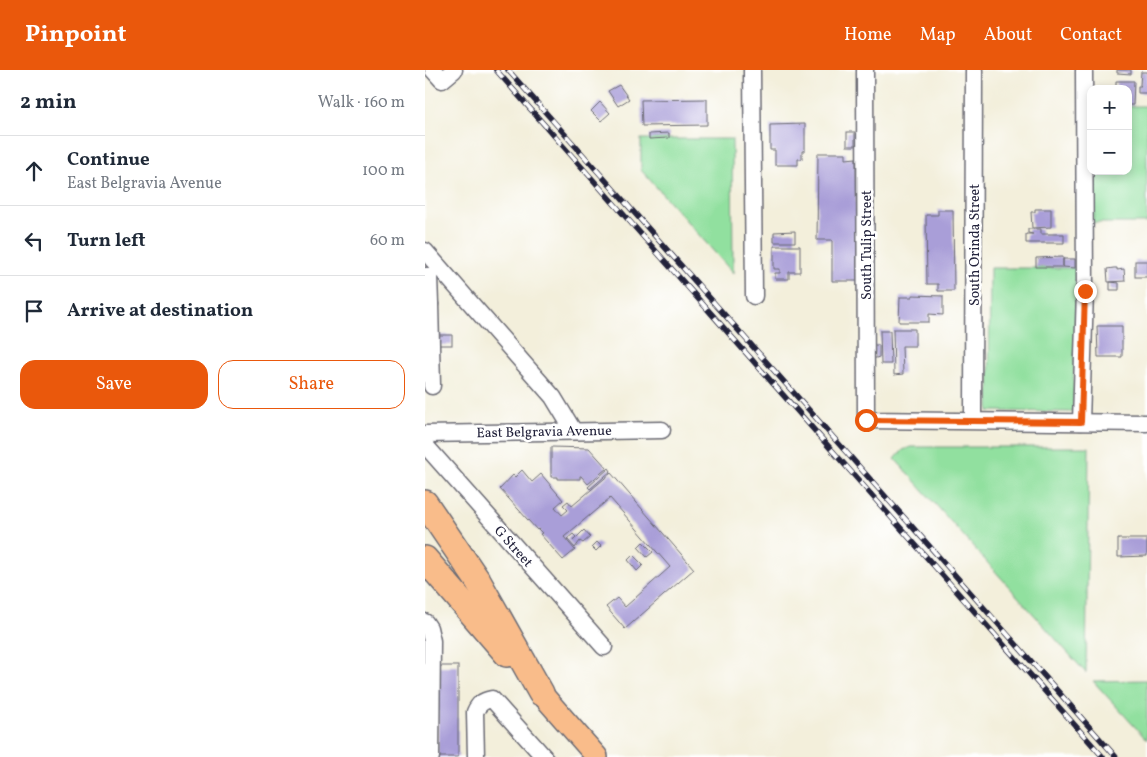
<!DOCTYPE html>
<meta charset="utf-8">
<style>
:root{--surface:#fff;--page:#f2f2f3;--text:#1f2937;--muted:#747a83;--line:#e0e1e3;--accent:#ea580c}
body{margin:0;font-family:Vollkorn,serif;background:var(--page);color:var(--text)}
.controls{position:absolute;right:15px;top:15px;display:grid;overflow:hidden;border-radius:10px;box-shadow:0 2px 8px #0003}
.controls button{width:45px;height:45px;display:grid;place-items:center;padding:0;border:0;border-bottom:1px solid var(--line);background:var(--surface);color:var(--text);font:25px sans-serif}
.stop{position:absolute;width:15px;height:15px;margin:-11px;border:4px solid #ea580c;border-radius:50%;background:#fff}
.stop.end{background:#ea580c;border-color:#fff;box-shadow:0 1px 5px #0008}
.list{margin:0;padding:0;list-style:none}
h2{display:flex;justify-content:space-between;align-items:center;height:65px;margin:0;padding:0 20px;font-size:21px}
h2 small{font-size:16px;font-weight:400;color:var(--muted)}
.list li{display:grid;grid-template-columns:32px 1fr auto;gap:15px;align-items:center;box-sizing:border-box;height:70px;padding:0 20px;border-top:1px solid var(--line)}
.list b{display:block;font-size:19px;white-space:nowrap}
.list p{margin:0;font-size:16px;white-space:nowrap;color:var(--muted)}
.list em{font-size:16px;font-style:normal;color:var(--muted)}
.actions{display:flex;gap:10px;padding:15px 20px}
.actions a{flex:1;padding:11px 0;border:1px solid var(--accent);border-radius:15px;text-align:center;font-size:18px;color:var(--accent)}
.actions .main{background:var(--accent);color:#fff}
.icon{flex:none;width:28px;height:28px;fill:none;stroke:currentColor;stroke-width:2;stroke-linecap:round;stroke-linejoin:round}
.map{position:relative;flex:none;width:722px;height:687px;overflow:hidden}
header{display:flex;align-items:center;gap:30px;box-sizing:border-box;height:70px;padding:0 25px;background:var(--accent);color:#fff}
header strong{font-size:24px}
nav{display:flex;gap:28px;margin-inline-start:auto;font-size:18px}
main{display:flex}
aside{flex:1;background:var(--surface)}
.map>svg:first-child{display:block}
</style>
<header>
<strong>Pinpoint</strong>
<nav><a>Home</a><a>Map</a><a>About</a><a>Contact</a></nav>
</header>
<main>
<aside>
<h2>2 min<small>Walk · 160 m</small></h2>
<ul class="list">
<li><svg class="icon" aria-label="ahead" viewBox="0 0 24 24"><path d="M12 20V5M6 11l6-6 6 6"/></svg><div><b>Continue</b><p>East Belgravia Avenue</p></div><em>100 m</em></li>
<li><svg class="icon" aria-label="left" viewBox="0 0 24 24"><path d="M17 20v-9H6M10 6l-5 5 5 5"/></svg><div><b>Turn left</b></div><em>60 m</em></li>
<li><svg class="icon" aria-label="arrive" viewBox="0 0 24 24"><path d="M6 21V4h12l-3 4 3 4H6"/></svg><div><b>Arrive at destination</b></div></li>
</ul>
<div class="actions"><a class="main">Save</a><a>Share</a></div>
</aside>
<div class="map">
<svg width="722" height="687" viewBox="0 0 722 687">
<rect width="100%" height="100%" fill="#fff"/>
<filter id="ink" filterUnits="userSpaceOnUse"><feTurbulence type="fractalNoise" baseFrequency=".02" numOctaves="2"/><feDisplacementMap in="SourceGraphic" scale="10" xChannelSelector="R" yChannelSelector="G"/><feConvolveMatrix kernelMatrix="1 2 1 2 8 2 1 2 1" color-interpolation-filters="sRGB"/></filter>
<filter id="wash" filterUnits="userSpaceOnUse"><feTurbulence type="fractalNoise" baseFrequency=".0096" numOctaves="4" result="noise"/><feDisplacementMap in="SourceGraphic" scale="20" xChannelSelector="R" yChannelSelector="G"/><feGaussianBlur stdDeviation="1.12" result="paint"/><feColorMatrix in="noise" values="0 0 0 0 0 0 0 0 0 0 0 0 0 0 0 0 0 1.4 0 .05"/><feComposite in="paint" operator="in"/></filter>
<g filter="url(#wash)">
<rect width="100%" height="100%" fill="#f3efdb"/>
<!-- green -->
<g fill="#91e09f" stroke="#5a816d">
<path d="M703,36H722V153H664L666,101H703Z"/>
<path d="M216,69H307L308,203L216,100Z"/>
<path d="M565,198H651L648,342L564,341Z"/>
<path d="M486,377H664L661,603L470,389L478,380Z"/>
<path d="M722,610V670L668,611Z"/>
</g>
<g id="blocks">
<!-- building -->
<g fill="#a99ed8">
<path d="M692,0H706V4L692,3Z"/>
<path d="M716,2H722V23H713V16H716L715,15Z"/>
<path d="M691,11H709L708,35H703V19H691Z"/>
<path d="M194,15L204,29L193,36L183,21Z"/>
<path d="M282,29V55L217,56L216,30Z"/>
<path d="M175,32L185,43L176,51L166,41Z"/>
<path d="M380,54V81H377V89H373V95H350V80H345V55Z"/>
<rect x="422" y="62" width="8" height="14"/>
<path d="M244,63V68L224,69V64Z"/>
<path d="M393,83H421V89L431,88L432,211H407V170H392Z"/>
<path d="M610,139H626V157L607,158L606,142H610Z"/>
<path d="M513,140H528L529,221H513V214H502L501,145H513Z"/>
<path d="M603,159H616V164H639V173H601V164H608L603,163Z"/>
<path d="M370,161V172H349V162Z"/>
<path d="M349,176H375V202H364V209H350V203H355V199H349Z"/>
<path d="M638,187V197H611V188Z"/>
<path d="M638,189H650V198L638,197Z"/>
<rect x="710" y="191" width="12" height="16"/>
<path d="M689,198H692V200L699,199L700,211L683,212L682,199Z"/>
<path d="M685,212L694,213V220H685Z"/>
<path d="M487,225L518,226V245L504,244V252H474L475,227H487Z"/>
<path d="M672,256H697V287H673Z"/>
<path d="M468,259H490V276H477L478,304L469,305Z"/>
<path d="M455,261H465L466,294H456Z"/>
<rect x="11" y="265" width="16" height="10"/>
<path d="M449,275H454V287L451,288H449Z"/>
<path d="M126,377L164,378L182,398L163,414L156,406H155V409H133V407H126Z"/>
<path d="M184,398L186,401L165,419L163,417Z"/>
<path d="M97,400L107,412L116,404L138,430L130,437L137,445L143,440L138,435L143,431L147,436L186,403L269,499L200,559L181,537L192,528L200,537L245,497L185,428L139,467L150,480L138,490L115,464L117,463L113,459L112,460L75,419L88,405L90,407Z"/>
<path d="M159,460L165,467L158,473L155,471L150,478L142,469L148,464L151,467L148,471Z"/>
<path d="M693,469H722V486L693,487Z"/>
<path d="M172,472L176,476L171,481L167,477Z"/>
<path d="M218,472L228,482L222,487L213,477Z"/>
<path d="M208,485L218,495L212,501L203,490Z"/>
<rect x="13" y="596" width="20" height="91"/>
</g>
</g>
</g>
<g filter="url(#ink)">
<use href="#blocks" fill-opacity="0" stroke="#6b6a73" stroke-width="1"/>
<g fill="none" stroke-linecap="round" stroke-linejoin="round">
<!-- minor casing -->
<g stroke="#6b6a73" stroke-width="19">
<g id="minor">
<path d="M8,0L17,10L29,0"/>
<path d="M327,0L329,226"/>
<path d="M440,0L441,350L722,353"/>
<path d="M0,181L128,327L148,360"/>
<path d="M0,206H4L5,234L0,237"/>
<path d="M5,234L7,316"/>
<path d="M548,350L549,0"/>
<path d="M656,352L660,221L659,0"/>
<path d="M0,364L237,360"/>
<path d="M0,375L179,577"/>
<path d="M0,552L4,558L7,571L6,687"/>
<path d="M51,687L50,642C54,633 58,631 67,629L119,687"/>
</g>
</g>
<!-- major casing -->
<g stroke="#6b6a73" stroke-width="24">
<path id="major" d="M116,623L172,687"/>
</g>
<!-- highway casing -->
<g stroke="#6b6a73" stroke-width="28">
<g id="highway">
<path d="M0,433L53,511L116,623"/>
<path d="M0,489L82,584"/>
</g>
</g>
<!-- minor -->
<use href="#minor" stroke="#fff" stroke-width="16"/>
<!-- major -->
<use href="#major" stroke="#f9bc8a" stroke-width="21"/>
<!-- highway -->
<use href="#highway" stroke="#f9bc8a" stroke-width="25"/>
<!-- rail casing -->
<g stroke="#22223b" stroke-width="5.5">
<g id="rail">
<path d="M71,0L678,687"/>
<path d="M83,0L691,687"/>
</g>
</g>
<!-- rail -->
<use href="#rail" stroke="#fff" stroke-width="4" stroke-dasharray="11" stroke-linecap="butt"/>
</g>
</g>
<g fill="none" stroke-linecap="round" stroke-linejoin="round" filter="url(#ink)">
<!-- route -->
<path stroke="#ea580c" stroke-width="6" d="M441,350L656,352L660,221"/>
</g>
<g text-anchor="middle" stroke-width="5" stroke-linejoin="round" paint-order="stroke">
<!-- street labels -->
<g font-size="14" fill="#22223b" stroke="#fff">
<text transform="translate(441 175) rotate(-90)" y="5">South Tulip Street</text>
<text transform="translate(549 175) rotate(-90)" y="5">South Orinda Street</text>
<text transform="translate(119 361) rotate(-1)" y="5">East Belgravia Avenue</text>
<text transform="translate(89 476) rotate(48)" y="5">G Street</text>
</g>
</g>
</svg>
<div class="controls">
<button>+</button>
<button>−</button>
</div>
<div class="stop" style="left:441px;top:350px"></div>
<div class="stop end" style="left:660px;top:221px"></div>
</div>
</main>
